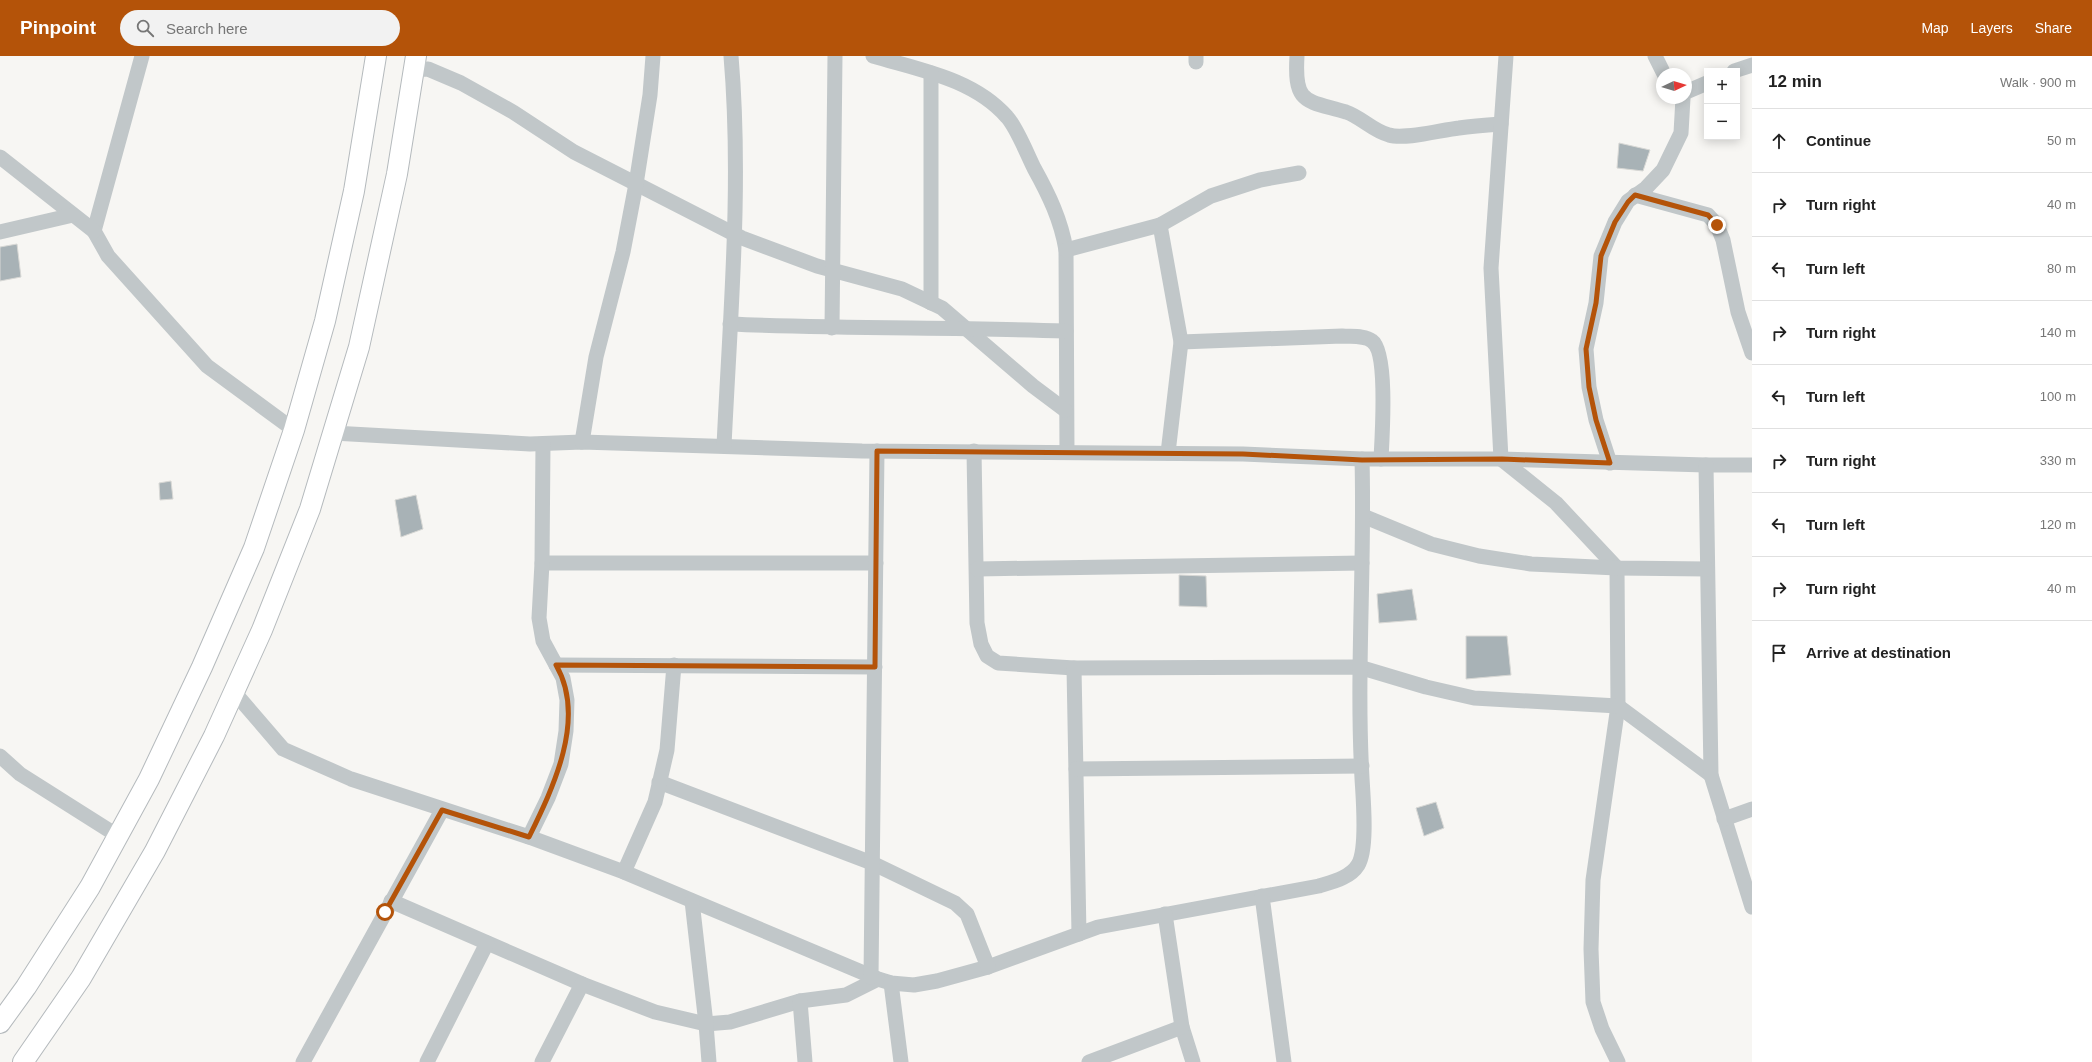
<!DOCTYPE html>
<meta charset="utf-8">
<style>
:root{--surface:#fff;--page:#f2f2f2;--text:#222;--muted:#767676;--line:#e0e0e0;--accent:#b45309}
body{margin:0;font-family:Arial,sans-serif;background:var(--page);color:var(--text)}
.controls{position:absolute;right:12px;top:12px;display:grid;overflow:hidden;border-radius:0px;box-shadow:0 2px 10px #0003}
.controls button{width:36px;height:36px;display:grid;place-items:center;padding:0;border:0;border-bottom:1px solid var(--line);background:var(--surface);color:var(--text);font:20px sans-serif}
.compass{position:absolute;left:1656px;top:12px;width:36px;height:36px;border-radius:50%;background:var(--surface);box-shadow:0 2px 10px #0003;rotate:86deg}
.stop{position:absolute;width:12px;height:12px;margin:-9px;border:3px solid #b45309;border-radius:50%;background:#fff}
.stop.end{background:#b45309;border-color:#fff;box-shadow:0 1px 4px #0008}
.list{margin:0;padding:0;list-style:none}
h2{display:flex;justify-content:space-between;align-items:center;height:52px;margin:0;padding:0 16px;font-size:17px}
h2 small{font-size:13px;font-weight:400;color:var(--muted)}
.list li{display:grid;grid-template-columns:26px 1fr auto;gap:12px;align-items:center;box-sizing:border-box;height:64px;padding:0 16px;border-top:1px solid var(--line)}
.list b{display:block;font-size:15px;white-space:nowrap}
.list em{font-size:13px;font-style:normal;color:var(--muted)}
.icon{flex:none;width:22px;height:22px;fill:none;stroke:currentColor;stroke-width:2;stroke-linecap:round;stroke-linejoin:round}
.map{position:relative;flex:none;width:1752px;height:1006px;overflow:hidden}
header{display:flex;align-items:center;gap:24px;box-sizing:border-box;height:56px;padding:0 20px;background:var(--accent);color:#fff}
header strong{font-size:19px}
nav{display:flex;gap:22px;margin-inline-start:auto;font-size:14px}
.search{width:280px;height:36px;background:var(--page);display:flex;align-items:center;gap:10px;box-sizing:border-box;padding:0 14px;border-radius:22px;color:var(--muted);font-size:15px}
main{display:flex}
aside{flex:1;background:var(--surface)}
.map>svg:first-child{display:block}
</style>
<header>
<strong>Pinpoint</strong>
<div class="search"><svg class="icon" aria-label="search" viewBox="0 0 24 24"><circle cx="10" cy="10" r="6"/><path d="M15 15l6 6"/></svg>Search here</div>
<nav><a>Map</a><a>Layers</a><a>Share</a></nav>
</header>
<main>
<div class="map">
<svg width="1752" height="1006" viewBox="0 0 1752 1006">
<rect width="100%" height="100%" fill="#f7f6f3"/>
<!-- building -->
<g fill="#a8b2b6" stroke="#d8d8d5">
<path d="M1619,87L1650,94L1643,115L1617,112Z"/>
<path d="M17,188L21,221L0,225V191Z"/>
<path d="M171,425L173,443L160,444L159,427Z"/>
<path d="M416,439L423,473L401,481L395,444Z"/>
<path d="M1179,519L1206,520L1207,551L1179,550Z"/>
<path d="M1412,533L1417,564L1379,567L1377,538Z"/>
<path d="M1466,580H1507L1511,619L1466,623Z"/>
<path d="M1436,746L1444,772L1424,780L1416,752Z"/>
</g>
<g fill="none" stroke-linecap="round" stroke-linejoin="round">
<!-- major casing -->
<g stroke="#b5babd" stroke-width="22">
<g id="major">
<path d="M0,967L26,931L90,831L149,723L202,611L254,492L294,374L325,265L354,135L376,0"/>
<path d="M23,1006L81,922L155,795L214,680L262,574L310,453L359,291L397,118L416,0"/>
</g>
</g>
<!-- minor -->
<g stroke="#c1c7c9" stroke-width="15">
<path d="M142,0L94,175L108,200L207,310L294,374"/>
<path d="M873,0C920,14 974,23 1007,61C1017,72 1027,98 1034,112C1049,139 1061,164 1066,194L1067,396"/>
<path d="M1297,0C1294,49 1306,44 1346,56C1361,61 1373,75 1389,79C1405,84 1441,74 1459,72C1473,70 1487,69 1501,68"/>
<path d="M1506,0L1491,212L1501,403L1556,447L1617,512L1618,650L1593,824L1591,893L1593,946L1602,973L1618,1006"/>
<path d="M1655,0L1664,18"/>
<path d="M1196,6V0"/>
<path d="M414,14L428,13L461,27L513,56L574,96L742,182L817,210L902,233L942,252L1033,330L1065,354"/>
<path d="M1734,15L1752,9"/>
<path d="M931,17V247"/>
<path d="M1686,36L1707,27"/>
<path d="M0,101L94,175"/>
<path d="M1635,139L1708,159L1717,169L1723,184L1738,256L1752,297"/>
<path d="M1160,169L1181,286L1168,397"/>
<path d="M0,176L73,159"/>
<path d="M1066,194L1160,169L1211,140L1260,124L1299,117"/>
<path d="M730,268C842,273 954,271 1066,275"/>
<path d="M832,272L835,0"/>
<path d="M1181,286L1342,280C1351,281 1364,279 1372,285C1388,296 1382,383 1381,403"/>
<path d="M333,377L530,388L582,386L862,395L1243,398L1362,403H1501L1706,409H1752"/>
<path d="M582,386L596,301L623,196L636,128L650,39L653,0"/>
<path d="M724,390C730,261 742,129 731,0"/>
<path d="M974,395L977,567L981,588L987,600L998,607L1074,612L1359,611L1426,631L1474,642L1618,650L1711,719"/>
<path d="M1610,407L1596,364L1589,331L1586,293L1596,247L1601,200L1615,166L1628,145L1646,132L1663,114L1681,77L1683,42"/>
<path d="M1706,409L1711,719L1752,851"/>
<path d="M1363,460L1431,488L1479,500L1531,508L1617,512L1707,513"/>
<path d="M542,507H876"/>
<path d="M977,513L1362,507"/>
<path d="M556,609L875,611"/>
<path d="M1074,612L1079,878"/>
<path d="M234,636L283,693L351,723L529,781L624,816L878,923L891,927L914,929L937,925L988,911L1098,871L1319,830C1332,826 1350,822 1358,809C1368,793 1363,741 1362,722C1356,616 1365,510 1362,403"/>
<path d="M0,700L20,718L118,780"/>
<path d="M1076,713L1362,710"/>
<path d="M659,726L872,807L955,847L967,858L988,911"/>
<path d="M1724,763L1752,753"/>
<path d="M529,781L548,742L561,708L566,675L567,644L563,622L543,585L539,562L542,507L543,388"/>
<path d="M624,816L655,746L667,694L674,609"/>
<path d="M1262,840L1284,1006"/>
<path d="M391,845L582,928L655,956L706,968L730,966L800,945L846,939L878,923"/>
<path d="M692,845L706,968L709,1006"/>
<path d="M1165,858L1182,971L1193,1006"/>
<path d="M871,921L877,395"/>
<path d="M891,927L901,1006"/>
<path d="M800,945L805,1006"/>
<path d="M303,1006L442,754"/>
<path d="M427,1006L487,887"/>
<path d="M542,1006L582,928"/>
<path d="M1089,1006L1182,971"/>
</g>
<!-- major -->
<use href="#major" stroke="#fff" stroke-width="20"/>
</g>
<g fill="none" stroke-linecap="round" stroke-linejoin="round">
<!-- route -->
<path stroke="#b45309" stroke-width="5" d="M385,856L442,754L529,781C553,732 587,662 556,609L875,611L877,395L1243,398L1362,404L1502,403L1610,407L1596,364L1589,331L1586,293L1596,247L1601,200L1615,166L1628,146L1635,139L1708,159L1717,169"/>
</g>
</svg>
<div class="controls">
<button>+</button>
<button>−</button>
</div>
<svg class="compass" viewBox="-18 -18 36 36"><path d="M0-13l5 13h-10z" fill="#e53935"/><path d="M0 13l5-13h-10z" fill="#767676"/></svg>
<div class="stop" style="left:385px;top:856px"></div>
<div class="stop end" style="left:1717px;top:169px"></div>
</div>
<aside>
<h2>12 min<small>Walk · 900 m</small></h2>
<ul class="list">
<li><svg class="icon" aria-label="ahead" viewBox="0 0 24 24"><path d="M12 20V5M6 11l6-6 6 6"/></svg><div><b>Continue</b></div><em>50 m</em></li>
<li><svg class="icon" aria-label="right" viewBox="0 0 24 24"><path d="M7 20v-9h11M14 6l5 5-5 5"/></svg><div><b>Turn right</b></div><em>40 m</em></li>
<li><svg class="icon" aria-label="left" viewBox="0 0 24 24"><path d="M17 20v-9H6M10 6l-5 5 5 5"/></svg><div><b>Turn left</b></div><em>80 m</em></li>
<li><svg class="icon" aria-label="right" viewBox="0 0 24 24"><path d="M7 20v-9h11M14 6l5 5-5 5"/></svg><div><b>Turn right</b></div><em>140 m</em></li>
<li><svg class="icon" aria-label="left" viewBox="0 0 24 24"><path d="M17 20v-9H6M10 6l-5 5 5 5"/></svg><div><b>Turn left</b></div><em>100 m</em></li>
<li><svg class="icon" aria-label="right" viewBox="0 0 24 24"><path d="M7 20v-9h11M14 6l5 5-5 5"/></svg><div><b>Turn right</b></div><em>330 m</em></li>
<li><svg class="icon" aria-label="left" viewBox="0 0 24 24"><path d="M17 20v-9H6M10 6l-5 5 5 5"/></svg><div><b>Turn left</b></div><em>120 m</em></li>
<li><svg class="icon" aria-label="right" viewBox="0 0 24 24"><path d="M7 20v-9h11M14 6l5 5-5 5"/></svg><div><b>Turn right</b></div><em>40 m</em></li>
<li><svg class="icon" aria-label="arrive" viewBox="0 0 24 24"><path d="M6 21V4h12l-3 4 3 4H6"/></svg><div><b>Arrive at destination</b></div></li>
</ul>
</aside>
</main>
